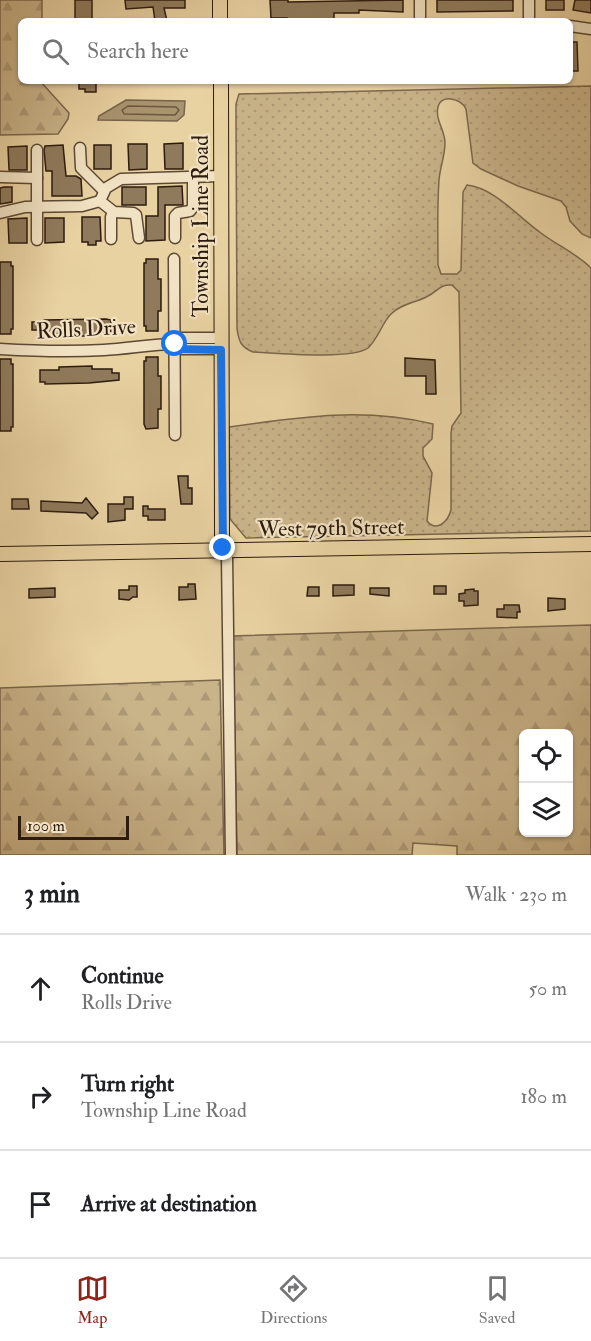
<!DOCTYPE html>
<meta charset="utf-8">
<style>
:root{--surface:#fff;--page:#f2f2f2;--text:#202124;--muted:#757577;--line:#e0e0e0;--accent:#8f2418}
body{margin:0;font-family:"IM FELL Double Pica",serif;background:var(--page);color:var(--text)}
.controls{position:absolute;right:18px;bottom:18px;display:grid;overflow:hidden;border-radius:9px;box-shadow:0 2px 4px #0004}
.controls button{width:54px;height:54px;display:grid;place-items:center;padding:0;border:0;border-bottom:2px solid var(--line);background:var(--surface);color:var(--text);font:30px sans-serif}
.scale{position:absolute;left:18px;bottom:15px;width:111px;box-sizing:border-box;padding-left:6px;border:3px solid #2d1b0e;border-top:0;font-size:16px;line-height:21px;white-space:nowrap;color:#2d1b0e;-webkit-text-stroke:4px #f1e2c3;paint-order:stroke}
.stop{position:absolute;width:18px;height:18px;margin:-14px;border:4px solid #1a73e8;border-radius:50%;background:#fff}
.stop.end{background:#1a73e8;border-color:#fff;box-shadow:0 2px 6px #0008}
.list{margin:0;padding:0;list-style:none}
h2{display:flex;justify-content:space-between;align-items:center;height:78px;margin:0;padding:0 24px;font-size:26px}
h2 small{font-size:20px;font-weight:400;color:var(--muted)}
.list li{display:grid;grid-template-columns:39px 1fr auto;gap:18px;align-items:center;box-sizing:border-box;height:108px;padding:0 24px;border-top:2px solid var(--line)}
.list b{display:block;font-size:22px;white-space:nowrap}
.list p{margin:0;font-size:20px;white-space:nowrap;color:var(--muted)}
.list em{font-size:20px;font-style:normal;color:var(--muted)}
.icon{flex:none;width:33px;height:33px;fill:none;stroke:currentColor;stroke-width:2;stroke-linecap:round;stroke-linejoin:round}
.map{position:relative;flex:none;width:591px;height:855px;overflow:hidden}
.search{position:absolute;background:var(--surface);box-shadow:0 2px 4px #0004;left:18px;right:18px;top:18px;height:66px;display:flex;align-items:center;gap:15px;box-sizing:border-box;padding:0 21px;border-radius:9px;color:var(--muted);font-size:22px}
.sheet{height:402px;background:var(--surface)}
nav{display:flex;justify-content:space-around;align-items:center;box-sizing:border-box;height:84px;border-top:2px solid var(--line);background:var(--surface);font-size:16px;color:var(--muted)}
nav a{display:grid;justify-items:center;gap:3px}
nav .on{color:var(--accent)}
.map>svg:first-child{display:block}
</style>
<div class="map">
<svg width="591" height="855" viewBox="0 0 591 855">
<defs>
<pattern id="green-dots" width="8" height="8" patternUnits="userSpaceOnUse" patternTransform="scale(1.5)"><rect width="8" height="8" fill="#c9b389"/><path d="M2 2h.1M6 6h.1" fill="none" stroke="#ad9975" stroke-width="1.8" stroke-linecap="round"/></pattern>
<pattern id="forest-firs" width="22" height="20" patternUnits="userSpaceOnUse" patternTransform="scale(1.5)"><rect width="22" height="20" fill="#c9b389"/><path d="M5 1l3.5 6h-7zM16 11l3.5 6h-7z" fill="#ad9975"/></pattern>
</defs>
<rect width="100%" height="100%" fill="#e9d2a2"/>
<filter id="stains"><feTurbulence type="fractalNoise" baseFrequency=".00333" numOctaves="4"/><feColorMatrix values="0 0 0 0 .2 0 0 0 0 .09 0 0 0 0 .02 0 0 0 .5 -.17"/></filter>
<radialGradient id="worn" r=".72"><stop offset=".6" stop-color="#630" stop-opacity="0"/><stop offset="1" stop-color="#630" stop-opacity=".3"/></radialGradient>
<!-- green -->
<path fill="url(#green-dots)" stroke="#7b674c" stroke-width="1.5" d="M591,86V238L582,234L570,221L566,207L561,201L518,186L481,169L473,163L466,109C461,98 441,94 438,107C435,120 445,130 445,143C445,155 440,168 439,180C437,208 438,237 438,265L441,274H457L461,270L463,192L467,185C495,188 518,217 541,233C558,246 576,253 591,268V531L246,538L230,519L229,427C300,417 362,407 433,424L432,439L423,448V456L432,473L427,521C437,533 448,521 451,510V433L452,426L461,413L459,292L452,285C440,284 438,291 428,296C416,303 402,303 391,314C382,323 378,339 368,348C352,360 275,353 253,352C241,347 239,342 237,329L236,117V104L239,94Z"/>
<!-- forest -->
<g fill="url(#forest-firs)" stroke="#7b674c" stroke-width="1.5" fill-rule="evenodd">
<path d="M0,0H42V21H21V81H40L69,113L68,119L58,134L0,135Z"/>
<path d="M591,625V855H457V846L413,843L412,855H237L233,636ZM524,734H568V832H524Z"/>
<path d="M220,680L224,855H0V688Z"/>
</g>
<!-- water -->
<path fill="#a99470" stroke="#776449" stroke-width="1.5" d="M126,100L185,101L184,115L177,121L98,120L99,116Z"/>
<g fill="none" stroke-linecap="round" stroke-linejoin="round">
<!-- shore -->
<path stroke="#6b583f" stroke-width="1.5" d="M128,106L176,107L179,110L175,115L124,114L122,110Z"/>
</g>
<!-- building -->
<g fill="#8f7a5b" stroke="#2d1b0e" stroke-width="1.5">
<rect x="75" y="0" width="17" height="21"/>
<path d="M125,0H185V8H164L167,21H155L153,7L126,9Z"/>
<path d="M270,0H288V2L403,0V12L359,10V13H334V21H287V18H271Z"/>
<path d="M437,0H513V11L437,12Z"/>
<rect x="546" y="0" width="18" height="10"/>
<path d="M575,0H591V13L573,10Z"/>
<path d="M570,42H577L578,71H570Z"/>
<path d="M79,81H96V92H85V89H79Z"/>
<path d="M183,143V169H165L164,144Z"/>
<path d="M128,144H147V169L129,170Z"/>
<path d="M63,145L66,176H76L81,179L82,196H52V171H46L44,150L45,146Z"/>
<rect x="94" y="145" width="17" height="24"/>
<path d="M27,146V170H9L8,147Z"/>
<path d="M182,186L183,205H165V240L146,241V216H158V187Z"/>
<path d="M4,187H12V202L0,204V188Z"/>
<rect x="122" y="187" width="24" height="18"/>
<path d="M82,217H100L101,241H96V245H88V242H82Z"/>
<path d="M27,218V243H9L8,219Z"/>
<path d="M45,218H64V242L45,243Z"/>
<path d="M146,259H158V279H161V311H158V331H146V326H144V263H146Z"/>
<path d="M0,262H11V266H13V329H11V334H0Z"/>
<path d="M106,319L111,320V332L91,333V336H59V334H39V330H32V322H44V320Z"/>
<path d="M146,357H158V376H161V409H158V428L146,429L144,424V361H146Z"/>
<path d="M405,358L435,360L436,394H426V376H405Z"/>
<path d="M0,359H11V364H13V427H11V431H0Z"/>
<path d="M92,366V369H112V373H119V380L89,383L45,384V382H40V370H59V367Z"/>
<path d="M178,476H188V488H192V504H181Z"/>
<path d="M124,497H133V509H125V520L108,522V504H124Z"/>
<path d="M86,498L98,513L92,519L86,513L41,511V501L82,503Z"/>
<path d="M12,499H28L29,509H12Z"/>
<path d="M143,506H148V509H165V520H148V516H143Z"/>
<path d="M188,584H195L196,599L179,600V587H188Z"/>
<path d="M333,585H354V595L333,596Z"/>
<path d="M129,586H137V597H133L129,600L119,599V590H129Z"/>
<rect x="434" y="586" width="12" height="8"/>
<path d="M308,587H319V596H307Z"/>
<path d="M55,588V597L29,598V589Z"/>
<path d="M370,588H389V596L370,594Z"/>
<path d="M474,589V591H478V605L464,606V601H459V594L465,593V590Z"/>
<path d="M548,598L565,599V609L548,611Z"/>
<path d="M504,605H519L520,612H517V618L497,617V609H504Z"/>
</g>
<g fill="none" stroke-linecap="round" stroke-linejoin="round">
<!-- minor casing -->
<g stroke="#5c4933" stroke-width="13">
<g id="minor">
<path d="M420,0V21"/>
<path d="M529,0V21"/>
<path d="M570,26L591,29"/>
<path d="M80,148L81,168L104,191"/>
<path d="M37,150V240"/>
<path d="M0,177L37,178"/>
<path d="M100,201L106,188L121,179L221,176"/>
<path d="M100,201L114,212L133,213L136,215L139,238"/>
<path d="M0,213L25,207L82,206L100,201"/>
<path d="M175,238V216L178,213L190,211L193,207V177"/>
<path d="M111,239V217L113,212"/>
<path d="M174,259L175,435"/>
<path d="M175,338H221"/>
<path d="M0,349C35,351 69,352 104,350C128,349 151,344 175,344"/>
<path d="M175,349H221"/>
<path d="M224,550L227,556L231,855"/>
</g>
</g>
<!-- major casing -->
<g stroke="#2d1b0e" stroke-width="16">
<g id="major">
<path d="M220,0V21"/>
<path d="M221,81L222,535L224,550"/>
<path d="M0,554L591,544"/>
</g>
</g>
<!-- minor -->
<use href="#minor" stroke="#f1e2c3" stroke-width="10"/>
<!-- major -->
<use href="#major" stroke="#e9d2a2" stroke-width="14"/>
</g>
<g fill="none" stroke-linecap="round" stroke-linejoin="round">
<!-- route -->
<path stroke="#1a73e8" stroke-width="8" d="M175,344V349L221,350L223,548"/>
</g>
<g text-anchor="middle" stroke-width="4.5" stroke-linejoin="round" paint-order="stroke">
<!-- street labels -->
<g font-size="22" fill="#2d1b0e" stroke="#f1e2c3">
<text transform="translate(200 226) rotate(-90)" y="8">Township Line Road</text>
<text transform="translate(86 328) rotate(-3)" y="8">Rolls Drive</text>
<text transform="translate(331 527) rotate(-1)" y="8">West 79th Street</text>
</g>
</g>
<rect width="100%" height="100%" filter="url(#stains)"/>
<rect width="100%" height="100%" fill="url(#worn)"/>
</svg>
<div class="controls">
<button><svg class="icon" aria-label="locate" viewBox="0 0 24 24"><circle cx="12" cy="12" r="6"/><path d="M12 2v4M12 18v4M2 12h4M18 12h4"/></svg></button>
<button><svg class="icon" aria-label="layers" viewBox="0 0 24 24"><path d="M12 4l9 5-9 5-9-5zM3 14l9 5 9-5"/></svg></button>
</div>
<div class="scale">100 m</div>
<div class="stop" style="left:175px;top:344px"></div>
<div class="stop end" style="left:223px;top:548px"></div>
<div class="search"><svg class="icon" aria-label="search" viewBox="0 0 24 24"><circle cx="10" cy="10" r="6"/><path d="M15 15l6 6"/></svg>Search here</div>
</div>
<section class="sheet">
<h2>3 min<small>Walk · 230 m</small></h2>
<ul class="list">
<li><svg class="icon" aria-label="ahead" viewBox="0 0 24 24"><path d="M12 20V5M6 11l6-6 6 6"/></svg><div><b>Continue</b><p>Rolls Drive</p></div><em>50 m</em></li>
<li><svg class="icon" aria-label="right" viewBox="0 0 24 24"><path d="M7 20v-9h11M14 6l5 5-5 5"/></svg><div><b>Turn right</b><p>Township Line Road</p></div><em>180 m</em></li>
<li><svg class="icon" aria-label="arrive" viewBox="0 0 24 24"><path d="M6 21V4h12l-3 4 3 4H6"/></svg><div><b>Arrive at destination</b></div></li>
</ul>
</section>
<nav>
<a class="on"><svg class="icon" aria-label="map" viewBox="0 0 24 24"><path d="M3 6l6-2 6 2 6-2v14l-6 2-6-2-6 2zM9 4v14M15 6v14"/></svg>Map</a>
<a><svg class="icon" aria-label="directions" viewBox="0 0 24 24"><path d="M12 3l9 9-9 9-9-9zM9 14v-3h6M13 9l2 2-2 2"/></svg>Directions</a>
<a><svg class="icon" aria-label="saved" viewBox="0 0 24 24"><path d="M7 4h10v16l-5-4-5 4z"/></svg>Saved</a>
</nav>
